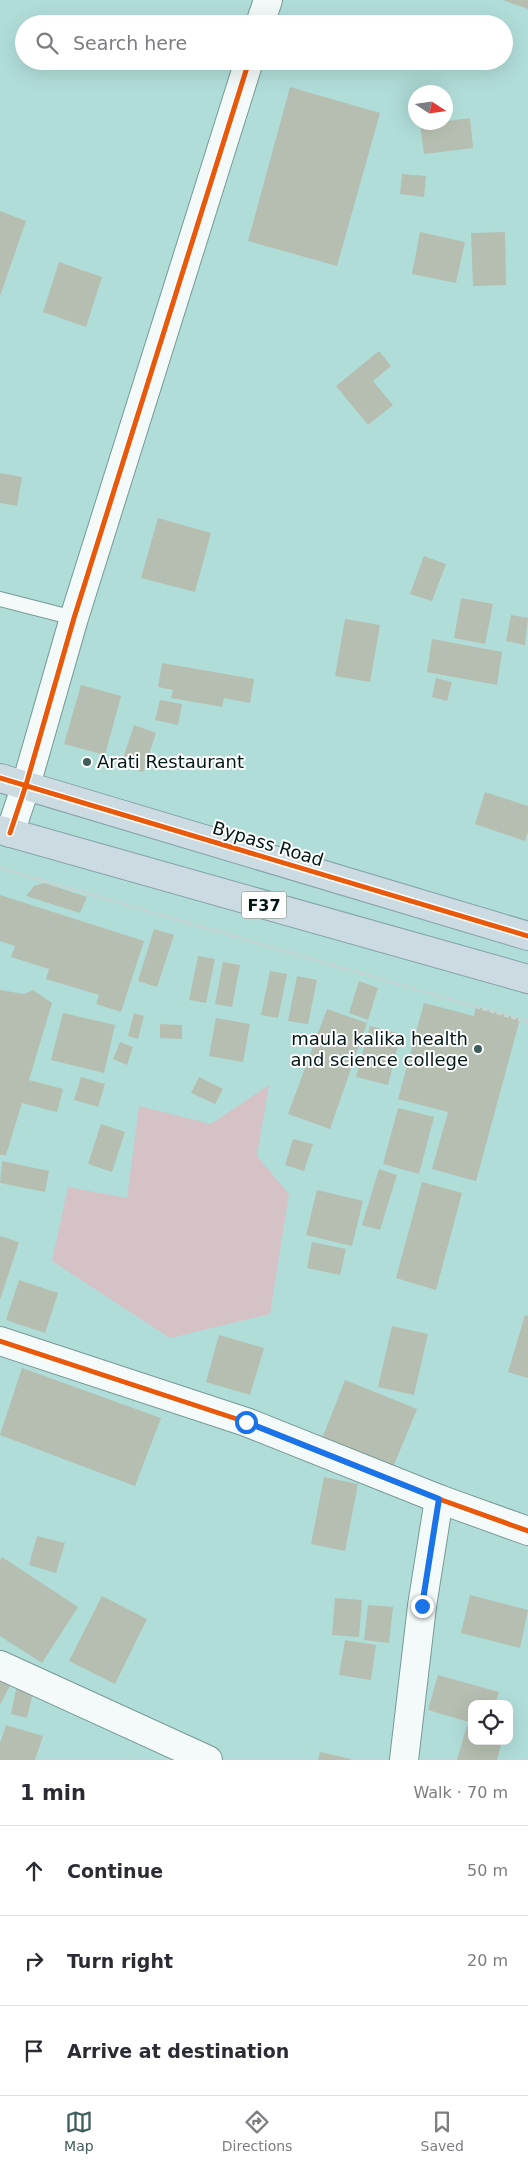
<!DOCTYPE html>
<meta charset="utf-8">
<style>
:root{--surface:#fff;--page:#f7f7f7;--text:#2b2b33;--muted:#7c7c81;--line:#e1e1e2;--accent:#3f5d5a}
body{margin:0;font-family:"DejaVu Sans",sans-serif;background:var(--page);color:var(--text)}
.controls{position:absolute;right:15px;bottom:15px;display:grid;overflow:hidden;border-radius:10px;box-shadow:0 5px 20px #0002}
.controls button{width:45px;height:45px;display:grid;place-items:center;padding:0;border:0;border-bottom:1px solid var(--line);background:var(--surface);color:var(--text);font:25px sans-serif}
.compass{position:absolute;left:408px;top:85px;width:45px;height:45px;border-radius:50%;background:var(--surface);box-shadow:0 5px 20px #0002;rotate:102deg}
.stop{position:absolute;width:15px;height:15px;margin:-11px;border:4px solid #1a73e8;border-radius:50%;background:#fff}
.stop.end{background:#1a73e8;border-color:#fff;box-shadow:0 1px 5px #0008}
.list{margin:0;padding:0;list-style:none}
h2{display:flex;justify-content:space-between;align-items:center;height:65px;margin:0;padding:0 20px;font-size:21px}
h2 small{font-size:16px;font-weight:400;color:var(--muted)}
.list li{display:grid;grid-template-columns:32px 1fr auto;gap:15px;align-items:center;box-sizing:border-box;height:90px;padding:0 20px;border-top:1px solid var(--line)}
.list b{display:block;font-size:19px;white-space:nowrap}
.list em{font-size:16px;font-style:normal;color:var(--muted)}
.icon{flex:none;width:28px;height:28px;fill:none;stroke:currentColor;stroke-width:2;stroke-linecap:round;stroke-linejoin:round}
.map{position:relative;flex:none;width:528px;height:1760px;overflow:hidden}
.search{position:absolute;background:var(--surface);box-shadow:0 5px 20px #0002;left:15px;right:15px;top:15px;height:55px;display:flex;align-items:center;gap:12px;box-sizing:border-box;padding:0 18px;border-radius:28px;color:var(--muted);font-size:19px}
.sheet{height:335px;background:var(--surface)}
nav{display:flex;justify-content:space-around;align-items:center;box-sizing:border-box;height:70px;border-top:1px solid var(--line);background:var(--surface);font-size:14px;color:var(--muted)}
nav a{display:grid;justify-items:center;gap:2px}
nav .on{color:var(--accent)}
.map>svg:first-child{display:block}
</style>
<div class="map">
<svg width="528" height="1760" viewBox="0 0 528 1760">
<rect width="100%" height="100%" fill="#b1ddd8"/>
<!-- green -->
<path fill="#d4c2c6" d="M269,1085L257,1156L289,1194L270,1314L170,1338L52,1261L68,1187L127,1198L139,1106L211,1124Z"/>
<!-- building -->
<g fill="#b5beb0">
<path d="M503,0H528V9Z"/>
<path d="M290,87L380,113L337,266L248,241Z"/>
<path d="M470,118L473,148L424,154L420,124L446,122V121Z"/>
<path d="M402,174L426,176L424,197L400,194Z"/>
<path d="M0,211L26,221L0,296Z"/>
<path d="M420,232L465,242L456,283L412,274Z"/>
<path d="M505,232L506,285L473,286L471,233Z"/>
<path d="M59,262L102,277L86,327L43,312Z"/>
<path d="M379,351L391,366L373,381L393,405L368,425L336,386Z"/>
<path d="M0,473L22,477L17,506L0,503Z"/>
<path d="M158,518L211,533L195,592L141,578Z"/>
<path d="M424,556L446,564L432,601L410,594Z"/>
<path d="M461,598L493,604L485,644L454,638Z"/>
<path d="M511,615L528,618L525,645L506,641Z"/>
<path d="M345,619L380,625L370,682L335,676Z"/>
<path d="M432,639L502,652L497,685L427,672Z"/>
<path d="M162,663L254,679L250,703L224,698L222,707L171,698L173,690L158,687Z"/>
<path d="M436,678L452,682L447,701L432,697Z"/>
<path d="M81,685L121,696L105,755L64,744Z"/>
<path d="M160,700L182,704L178,725L155,720Z"/>
<path d="M134,725L156,733L143,772L121,765Z"/>
<path d="M485,792L528,806V831L525,841L475,824Z"/>
<path d="M44,883L87,897L80,913L26,896L34,886Z"/>
<path d="M0,895L144,941L121,1012L96,1004L99,995L46,979L49,969L11,957L15,946L0,941Z"/>
<path d="M154,929L174,935L157,987L138,981Z"/>
<path d="M198,956L215,959L206,1003L189,1000Z"/>
<path d="M223,962L240,965L232,1007L215,1004Z"/>
<path d="M270,971L287,974L278,1018L261,1015Z"/>
<path d="M297,976L317,980L308,1024L288,1021Z"/>
<path d="M359,981L378,988L368,1020L349,1013Z"/>
<path d="M0,990L24,994L33,990L52,1003L29,1080L63,1089L57,1112L22,1103L6,1155H0Z"/>
<path d="M424,1003L474,1016L476,1007L520,1019L476,1181L432,1169L448,1112L398,1099Z"/>
<path d="M327,1009L367,1023L330,1129L288,1114Z"/>
<path d="M63,1013L115,1025L104,1073L51,1060Z"/>
<path d="M134,1013L144,1016L138,1039L128,1036Z"/>
<path d="M216,1018L250,1024L243,1062L209,1056Z"/>
<path d="M160,1024L182,1025V1039L160,1038Z"/>
<path d="M370,1026L401,1034L388,1085L356,1077Z"/>
<path d="M120,1042L133,1047L127,1065L113,1059Z"/>
<path d="M81,1077L105,1084L98,1107L74,1100Z"/>
<path d="M199,1077L223,1089L215,1104L191,1093Z"/>
<path d="M398,1108L434,1117L419,1174L383,1164Z"/>
<path d="M101,1124L125,1132L112,1172L88,1164Z"/>
<path d="M293,1139L313,1144L304,1171L285,1165Z"/>
<path d="M2,1161L49,1171L45,1192L0,1183Z"/>
<path d="M379,1169L397,1175L380,1230L362,1225Z"/>
<path d="M422,1182L462,1193L436,1290L396,1278Z"/>
<path d="M317,1190L363,1201L352,1246L306,1235Z"/>
<path d="M0,1236L19,1242L0,1300Z"/>
<path d="M312,1242L346,1249L340,1275L307,1268Z"/>
<path d="M19,1280L58,1293L45,1333L6,1320Z"/>
<path d="M525,1315L528,1316V1378L508,1372Z"/>
<path d="M392,1326L428,1334L414,1395L378,1387Z"/>
<path d="M219,1335L264,1348L250,1395L206,1382Z"/>
<path d="M22,1368L161,1418L135,1486L0,1435Z"/>
<path d="M345,1380L417,1409L391,1472L320,1444Z"/>
<path d="M324,1477L358,1484L345,1551L311,1544Z"/>
<path d="M37,1536L65,1543L56,1573L29,1565Z"/>
<path d="M2,1557L78,1607L42,1663L0,1636V1560Z"/>
<path d="M470,1595L528,1610L520,1648L461,1633Z"/>
<path d="M102,1596L147,1619L115,1684L69,1661Z"/>
<path d="M335,1598L362,1600L359,1637L332,1635Z"/>
<path d="M368,1605L393,1607L389,1643L364,1640Z"/>
<path d="M345,1640L376,1645L371,1680L339,1675Z"/>
<path d="M438,1675L499,1692L495,1704H472V1723L428,1710Z"/>
<path d="M0,1678L11,1684L0,1705Z"/>
<path d="M16,1689L33,1693L27,1718L11,1714Z"/>
<path d="M6,1725L43,1736L35,1760H0V1743Z"/>
<path d="M467,1726L472,1728V1741H502L497,1760H457Z"/>
<path d="M320,1752L351,1759V1760H318Z"/>
</g>
<g fill="none" stroke-linecap="round" stroke-linejoin="round">
<!-- lane casing -->
<g stroke="#769996" stroke-width="16">
<path id="lane" d="M0,599L74,618"/>
</g>
<!-- street casing -->
<g stroke="#769996" stroke-width="30">
<g id="street">
<path d="M260,24L268,0"/>
<path d="M10,833L26,785L74,618L249,61"/>
<path d="M0,1341L246,1422L439,1499L528,1531"/>
<path d="M0,1665L208,1760"/>
<path d="M404,1760L422,1606L439,1499"/>
</g>
</g>
<!-- highway casing -->
<g stroke="#83a1a7" stroke-width="30">
<g id="highway">
<path d="M0,778L528,936"/>
<path d="M0,830L528,979"/>
</g>
</g>
<!-- path -->
<path stroke="#c7d4d3" stroke-width="3" stroke-dasharray="5 2.5" stroke-linecap="butt" d="M0,868L528,1022"/>
<!-- lane -->
<use href="#lane" stroke="#f3faf9" stroke-width="14"/>
<!-- street -->
<use href="#street" stroke="#f3faf9" stroke-width="28"/>
<!-- highway -->
<use href="#highway" stroke="#ccdbe2" stroke-width="28"/>
<!-- cycleway casing -->
<g stroke="#fefefe" stroke-width="8">
<g id="cycleway">
<path d="M0,778L528,936"/>
<path d="M10,833L26,785L74,618L249,61"/>
<path d="M0,1341L246,1422L439,1499L528,1531"/>
</g>
</g>
<!-- cycleway -->
<use href="#cycleway" stroke="#e8590c" stroke-width="5"/>
</g>
<g fill="none" stroke-linecap="round" stroke-linejoin="round">
<!-- route -->
<path stroke="#1a73e8" stroke-width="6" d="M246,1422L439,1499L422,1606"/>
</g>
<!-- markers -->
<g fill="#3f5d5a" stroke="#fefefe" stroke-width="2">
<circle cx="87" cy="762" r="5"/>
<circle cx="478" cy="1049" r="5"/>
</g>
<g text-anchor="middle" stroke-width="4" stroke-linejoin="round" paint-order="stroke">
<!-- shield labels -->
<rect fill="#fefefe" stroke="#4d5d5c" stroke-width="1" x="241.5" y="891.5" width="45" height="27" rx="4"/>
<g font-size="16" font-weight="bold" fill="#011816">
<text x="264" y="911">F37</text>
</g>
<!-- poi labels -->
<g font-size="18" fill="#011816" stroke="#fefefe" text-anchor="start">
<text x="97" y="768">Arati Restaurant</text>
<text x="468" y="1045" text-anchor="end">maula kalika health<tspan x="468" dy="21">and science college</tspan></text>
</g>
<!-- street labels -->
<g font-size="18" fill="#011816" stroke="#fefefe">
<text transform="translate(268 844) rotate(17)" y="6">Bypass Road</text>
</g>
</g>
</svg>
<div class="controls">
<button><svg class="icon" aria-label="locate" viewBox="0 0 24 24"><circle cx="12" cy="12" r="6"/><path d="M12 2v4M12 18v4M2 12h4M18 12h4"/></svg></button>
</div>
<svg class="compass" viewBox="-18 -18 36 36"><path d="M0-13l5 13h-10z" fill="#e53935"/><path d="M0 13l5-13h-10z" fill="#7c7c81"/></svg>
<div class="stop" style="left:246px;top:1422px"></div>
<div class="stop end" style="left:422px;top:1606px"></div>
<div class="search"><svg class="icon" aria-label="search" viewBox="0 0 24 24"><circle cx="10" cy="10" r="6"/><path d="M15 15l6 6"/></svg>Search here</div>
</div>
<section class="sheet">
<h2>1 min<small>Walk · 70 m</small></h2>
<ul class="list">
<li><svg class="icon" aria-label="ahead" viewBox="0 0 24 24"><path d="M12 20V5M6 11l6-6 6 6"/></svg><div><b>Continue</b></div><em>50 m</em></li>
<li><svg class="icon" aria-label="right" viewBox="0 0 24 24"><path d="M7 20v-9h11M14 6l5 5-5 5"/></svg><div><b>Turn right</b></div><em>20 m</em></li>
<li><svg class="icon" aria-label="arrive" viewBox="0 0 24 24"><path d="M6 21V4h12l-3 4 3 4H6"/></svg><div><b>Arrive at destination</b></div></li>
</ul>
</section>
<nav>
<a class="on"><svg class="icon" aria-label="map" viewBox="0 0 24 24"><path d="M3 6l6-2 6 2 6-2v14l-6 2-6-2-6 2zM9 4v14M15 6v14"/></svg>Map</a>
<a><svg class="icon" aria-label="directions" viewBox="0 0 24 24"><path d="M12 3l9 9-9 9-9-9zM9 14v-3h6M13 9l2 2-2 2"/></svg>Directions</a>
<a><svg class="icon" aria-label="saved" viewBox="0 0 24 24"><path d="M7 4h10v16l-5-4-5 4z"/></svg>Saved</a>
</nav>
